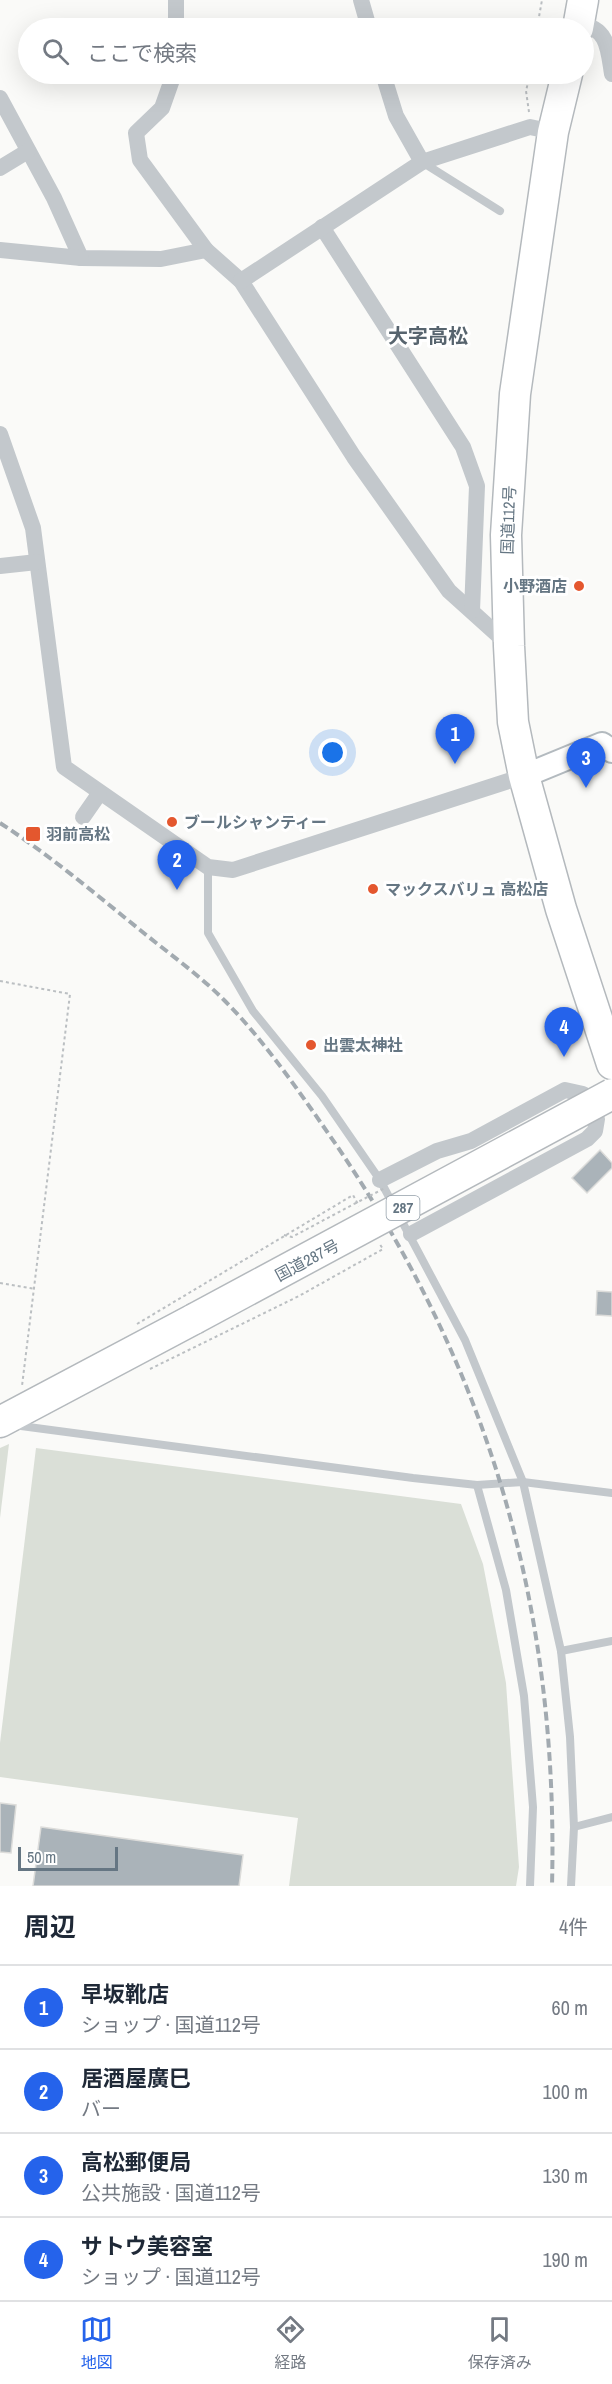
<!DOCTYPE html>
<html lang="ja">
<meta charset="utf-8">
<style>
:root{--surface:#fff;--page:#f2f2f3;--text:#1f2937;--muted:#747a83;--line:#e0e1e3;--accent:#2563eb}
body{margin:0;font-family:"Archivo Narrow","Noto Sans JP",sans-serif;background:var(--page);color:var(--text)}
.scale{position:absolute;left:18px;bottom:15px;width:100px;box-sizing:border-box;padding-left:6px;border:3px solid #657683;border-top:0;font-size:16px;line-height:21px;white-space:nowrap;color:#657683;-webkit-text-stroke:4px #fff;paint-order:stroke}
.you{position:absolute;left:333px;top:753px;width:21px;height:21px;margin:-15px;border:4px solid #fff;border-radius:50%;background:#1a73e8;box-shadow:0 0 0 9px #1a73e833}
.badge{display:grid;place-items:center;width:39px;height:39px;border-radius:50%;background:var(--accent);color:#fff;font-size:20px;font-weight:700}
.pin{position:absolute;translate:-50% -50px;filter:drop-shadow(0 2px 3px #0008)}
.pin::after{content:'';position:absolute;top:32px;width:21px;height:18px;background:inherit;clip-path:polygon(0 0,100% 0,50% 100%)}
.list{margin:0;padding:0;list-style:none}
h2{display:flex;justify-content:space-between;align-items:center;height:78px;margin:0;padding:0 24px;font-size:26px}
h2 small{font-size:20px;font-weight:400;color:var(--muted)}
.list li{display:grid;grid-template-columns:39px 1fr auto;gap:18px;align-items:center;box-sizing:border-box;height:84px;padding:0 24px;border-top:2px solid var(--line)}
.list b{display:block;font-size:22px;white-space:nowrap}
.list p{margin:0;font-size:20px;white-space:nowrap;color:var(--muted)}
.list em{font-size:20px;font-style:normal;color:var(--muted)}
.icon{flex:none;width:33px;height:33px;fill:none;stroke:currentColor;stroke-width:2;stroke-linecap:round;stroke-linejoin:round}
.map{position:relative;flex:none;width:612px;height:1886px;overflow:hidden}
.search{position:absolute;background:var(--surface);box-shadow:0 6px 24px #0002;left:18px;right:18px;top:18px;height:66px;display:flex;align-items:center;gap:15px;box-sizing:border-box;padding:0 21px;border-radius:33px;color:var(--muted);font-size:22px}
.sheet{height:414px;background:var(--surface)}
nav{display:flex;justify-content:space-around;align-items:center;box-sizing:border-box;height:84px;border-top:2px solid var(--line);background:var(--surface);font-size:16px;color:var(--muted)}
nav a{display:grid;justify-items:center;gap:3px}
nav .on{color:var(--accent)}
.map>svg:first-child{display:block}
</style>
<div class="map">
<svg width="612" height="1886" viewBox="0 0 612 1886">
<rect width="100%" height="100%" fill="#fafaf8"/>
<!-- green -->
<g fill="#dadfd7">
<path d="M9,1444L0,1518V1448Z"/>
<path d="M36,1448L461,1504L483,1564L506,1683L519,1867L516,1886H289L298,1818L0,1777V1743Z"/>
</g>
<!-- building -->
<g fill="#aab3b9" stroke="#dcdcda" stroke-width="1.5">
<path d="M600,1150L612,1163V1168L587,1193L572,1178Z"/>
<path d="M597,1291L612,1292V1316L596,1315Z"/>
<path d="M0,1803L16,1805L11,1853L0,1852Z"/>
<path d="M41,1827L243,1855L239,1886H33Z"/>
</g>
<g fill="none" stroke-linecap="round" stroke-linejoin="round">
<!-- secondary casing -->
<g stroke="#b3babf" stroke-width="26">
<path id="secondary" d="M524,776L602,744L612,751"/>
</g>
<!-- highway casing -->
<g stroke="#b4b9bd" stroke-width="33">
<g id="highway">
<path d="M578,28L583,0"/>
<path d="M567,74L553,132L515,394L506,535L509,646L513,722L524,776L561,909L612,1064"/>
<path d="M0,1422L194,1319"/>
</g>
</g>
<!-- path -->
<g stroke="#bbbfc2" stroke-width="2" stroke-dasharray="3 3" stroke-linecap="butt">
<path d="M537,28L542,0"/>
<path d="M529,112L526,91L530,74"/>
<path d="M0,981L70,994L22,1386"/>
<path d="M284,1235L292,1237L354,1204"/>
<path d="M0,1283L35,1289"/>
<path d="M137,1324L353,1195L359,1206"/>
<path d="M150,1369L299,1296L383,1249L379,1243"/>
</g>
<!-- lane -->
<g stroke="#c3c8cc" stroke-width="8">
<path d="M422,162L500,211"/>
<path d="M208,867V933L253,1011L322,1096L380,1180L465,1340L523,1482L561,1651L570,1737L574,1827L571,1886"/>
<path d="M19,1421L21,1426L413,1478L477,1485L523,1482L612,1493"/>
<path d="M477,1485L506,1590L524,1696L533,1807L530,1886"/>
<path d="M561,1651L612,1641"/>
<path d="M574,1827L612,1817"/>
</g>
<!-- street -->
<g stroke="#c3c8cc" stroke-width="16">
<path d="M361,0L369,28"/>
<path d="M579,24C608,28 608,48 612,74"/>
<path d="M176,28V0"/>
<path d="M174,74L162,108L136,133L140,160L206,250"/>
<path d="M383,74L396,116L422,162"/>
<path d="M0,98L54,198L81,258L161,259L206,250L241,281L354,457L449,591L509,645"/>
<path d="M0,168L28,151"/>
<path d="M322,227L463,447L477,486L472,611"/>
<path d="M0,250L81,258"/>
<path d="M241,281L422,162L530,127L553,132"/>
<path d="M0,434L33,528L64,767L208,867L233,870L524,776"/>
<path d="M0,566L37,562"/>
<path d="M83,817L99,794"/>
<path d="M380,1180L437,1151L471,1141L565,1090L583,1094"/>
<path d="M411,1234L587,1139L595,1131L597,1119"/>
</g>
<!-- secondary -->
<use href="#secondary" stroke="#fff" stroke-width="22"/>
<!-- highway -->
<use href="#highway" stroke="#fff" stroke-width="30"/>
<!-- rail -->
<path stroke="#a2aab0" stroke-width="4" stroke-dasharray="9 4.5" stroke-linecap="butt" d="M0,823C51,856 98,896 145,934C171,955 199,975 223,999C262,1038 296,1087 328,1133C488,1363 559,1606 552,1886"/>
<!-- highway-bridge casing -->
<g stroke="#b4b9bd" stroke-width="33" stroke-linecap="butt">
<path id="highway-bridge" d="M194,1319L612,1094"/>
</g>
<!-- path-bridge -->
<path stroke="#bbbfc2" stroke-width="2" stroke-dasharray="3 3" stroke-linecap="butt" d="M354,1204L385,1188"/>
<!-- highway-bridge -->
<use href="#highway-bridge" stroke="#fff" stroke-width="30"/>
</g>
<!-- markers -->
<g fill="#e4572e" stroke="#fff" stroke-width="2">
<circle cx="579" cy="586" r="6"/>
<circle cx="172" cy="822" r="6"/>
<rect x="25" y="826" width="16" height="16" rx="3"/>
<circle cx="373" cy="889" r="6"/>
<circle cx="311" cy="1045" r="6"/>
</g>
<g text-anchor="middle" stroke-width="6" stroke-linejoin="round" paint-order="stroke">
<!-- shield labels -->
<rect fill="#fff" stroke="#939fa8" stroke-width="1.5" x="386.5" y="1196" width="33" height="24" rx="4.5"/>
<g font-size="15" font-weight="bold" fill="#657683">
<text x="403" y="1213">287</text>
</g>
<!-- street labels -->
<g font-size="16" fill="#657683" stroke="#fff">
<text transform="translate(508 520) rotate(-88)" y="6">国道112号</text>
<text transform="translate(307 1260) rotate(-28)" y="6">国道287号</text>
</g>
<!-- poi labels -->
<g font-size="16" font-weight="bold" fill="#657683" stroke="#fff" text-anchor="start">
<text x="567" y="592" text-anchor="end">小野酒店</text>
<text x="184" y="828">ブールシャンティー</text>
<text x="46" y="840">羽前高松</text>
<text x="385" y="895">マックスバリュ 高松店</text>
<text x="323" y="1051">出雲太神社</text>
</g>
<!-- quarter labels -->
<g font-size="20" font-weight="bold" fill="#57646e" stroke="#fff">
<text x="428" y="343">大字高松</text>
</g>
</g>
</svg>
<div class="scale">50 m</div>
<div class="you"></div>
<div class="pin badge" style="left:455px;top:764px">1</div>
<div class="pin badge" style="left:177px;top:890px">2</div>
<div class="pin badge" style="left:586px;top:788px">3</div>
<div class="pin badge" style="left:564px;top:1057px">4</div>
<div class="search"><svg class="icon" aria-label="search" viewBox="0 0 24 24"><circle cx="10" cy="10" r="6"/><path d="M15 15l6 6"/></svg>ここで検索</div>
</div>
<section class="sheet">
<h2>周辺<small>4件</small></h2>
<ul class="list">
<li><span class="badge">1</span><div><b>早坂靴店</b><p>ショップ · 国道112号</p></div><em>60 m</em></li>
<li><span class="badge">2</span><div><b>居酒屋廣巳</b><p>バー</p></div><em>100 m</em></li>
<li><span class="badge">3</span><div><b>高松郵便局</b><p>公共施設 · 国道112号</p></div><em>130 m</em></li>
<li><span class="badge">4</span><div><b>サトウ美容室</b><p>ショップ · 国道112号</p></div><em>190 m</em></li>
</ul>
</section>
<nav>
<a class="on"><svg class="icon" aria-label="map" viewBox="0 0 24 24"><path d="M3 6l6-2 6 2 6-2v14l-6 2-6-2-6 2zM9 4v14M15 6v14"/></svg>地図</a>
<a><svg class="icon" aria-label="directions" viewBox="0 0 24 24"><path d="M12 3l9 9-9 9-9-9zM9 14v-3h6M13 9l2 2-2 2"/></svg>経路</a>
<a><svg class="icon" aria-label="saved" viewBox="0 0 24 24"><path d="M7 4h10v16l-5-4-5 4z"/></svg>保存済み</a>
</nav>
